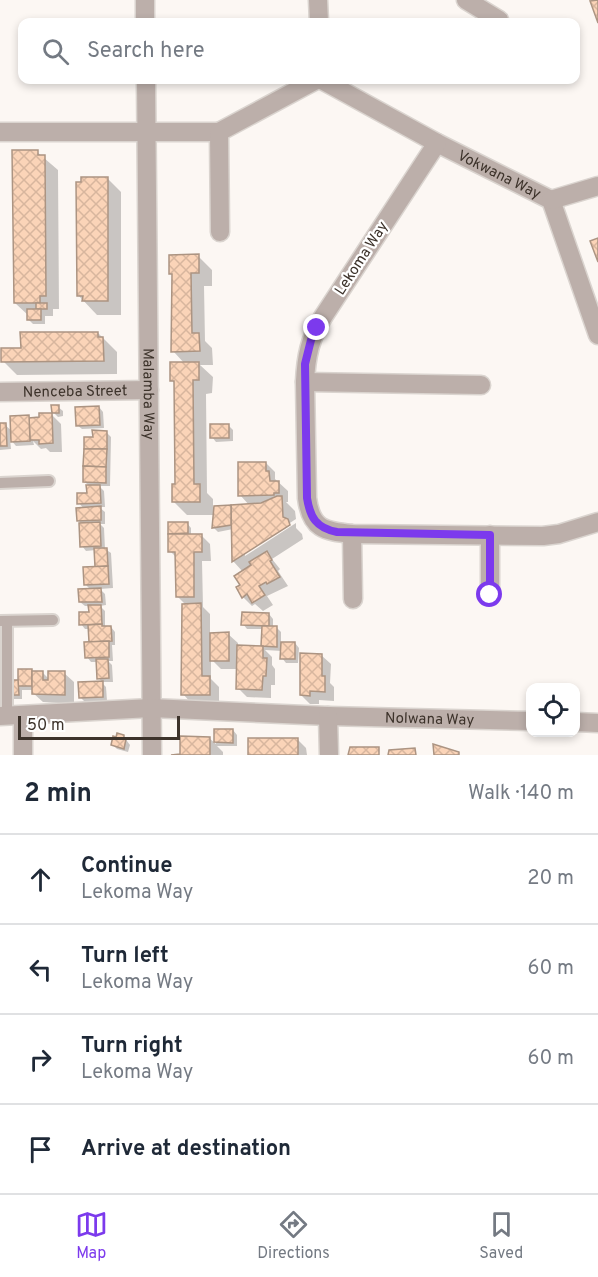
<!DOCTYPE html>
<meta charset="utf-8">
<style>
:root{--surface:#fff;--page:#f6f6f7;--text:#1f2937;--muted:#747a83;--line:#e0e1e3;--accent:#7c3aed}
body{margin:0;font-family:Overpass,sans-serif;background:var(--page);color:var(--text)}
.controls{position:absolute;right:18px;bottom:18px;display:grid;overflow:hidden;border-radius:12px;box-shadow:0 3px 9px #0003}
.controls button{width:54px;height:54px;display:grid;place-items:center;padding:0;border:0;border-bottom:2px solid var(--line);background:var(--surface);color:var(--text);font:30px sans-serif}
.scale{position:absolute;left:18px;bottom:15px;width:162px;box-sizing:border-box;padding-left:6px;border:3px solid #3d332b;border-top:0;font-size:16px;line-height:21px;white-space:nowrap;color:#3d332b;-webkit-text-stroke:4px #fff;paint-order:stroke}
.stop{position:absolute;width:18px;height:18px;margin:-14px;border:4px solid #7c3aed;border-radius:50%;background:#fff}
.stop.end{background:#7c3aed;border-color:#fff;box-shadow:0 2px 6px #0008}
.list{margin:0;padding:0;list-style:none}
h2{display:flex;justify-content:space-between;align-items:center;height:78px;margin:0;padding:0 24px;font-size:26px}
h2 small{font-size:20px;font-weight:400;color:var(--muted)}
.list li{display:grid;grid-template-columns:39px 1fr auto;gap:18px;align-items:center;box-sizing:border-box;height:90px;padding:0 24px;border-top:2px solid var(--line)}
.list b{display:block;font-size:22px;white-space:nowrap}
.list p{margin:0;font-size:20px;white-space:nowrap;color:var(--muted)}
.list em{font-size:20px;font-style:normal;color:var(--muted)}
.icon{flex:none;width:33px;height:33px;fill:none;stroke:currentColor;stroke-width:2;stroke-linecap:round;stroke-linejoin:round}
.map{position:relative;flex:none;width:598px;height:755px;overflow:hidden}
.search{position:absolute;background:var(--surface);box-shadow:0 3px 9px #0003;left:18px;right:18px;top:18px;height:66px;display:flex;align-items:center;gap:15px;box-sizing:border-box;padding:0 21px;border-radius:12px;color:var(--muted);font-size:22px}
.sheet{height:438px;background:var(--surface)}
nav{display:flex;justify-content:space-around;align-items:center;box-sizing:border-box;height:84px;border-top:2px solid var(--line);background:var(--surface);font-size:16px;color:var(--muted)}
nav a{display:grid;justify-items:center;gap:3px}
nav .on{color:var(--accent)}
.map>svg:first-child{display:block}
</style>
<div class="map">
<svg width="598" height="755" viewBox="0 0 598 755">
<defs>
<pattern id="building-cross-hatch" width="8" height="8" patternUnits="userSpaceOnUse" patternTransform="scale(1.5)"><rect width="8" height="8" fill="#fbd4b8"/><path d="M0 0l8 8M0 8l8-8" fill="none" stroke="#d8b69e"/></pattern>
</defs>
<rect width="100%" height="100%" fill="#fcf7f3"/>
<!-- shadow -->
<g fill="#0003">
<path d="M37,152L58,170L59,309H53V316H45V324H33L29,320V316L15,303Z"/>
<path d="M107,178L121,192V315H97L79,296Z"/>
<path d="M198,256L212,270V286H204L205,341L212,348L213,365H200L213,377L212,393L206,394L207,493L213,499V507L250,506L240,495L266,463L275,472V479L288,491V502H286L295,511L296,519L245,552V556L296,523V528L302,534L303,539L272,559L280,569L278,571L288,586L267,596L273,605L263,611L255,604L252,606L243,597V572L233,561V529L218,532L214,528L215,515H187L173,501L176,485L175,384L172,380L185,364L173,351L174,276L171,273Z"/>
<path d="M98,333L117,352V374L17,375L3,361L22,349Z"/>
<path d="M58,407L63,411V416L58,417L53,412Z"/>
<path d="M99,407L103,412L104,428L82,429L77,425Z"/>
<path d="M51,414L61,424L62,452H50L46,448L41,449L33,441L34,445L16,446L10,439L11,449L0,450V425H5L12,431L28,417L31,419Z"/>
<path d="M228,425L233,430V441L216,442L212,437Z"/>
<path d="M106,432L111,437L110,486H99L104,491L105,507H99L105,512V524H100L104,528L105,549L111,553L113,588L100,589L105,594L106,605L100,606L105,611V627H111L115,632V645H112L113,661H108L112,665L113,682H103L98,678V662H91L87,657L91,644L90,629H85L81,624L90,613V606H85L80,602L91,590L86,585L97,568L96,550L86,551L82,546L81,523L78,520L84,509L79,503L88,494L90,487L85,482L94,438Z"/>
<path d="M187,523L191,528V535H201L210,544L211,561H202L203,607L210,614V634H228L238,643V646L263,648V629H247L243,624L269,614L273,619V628H277L281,632V643H295L299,648L298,663H286L282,658V651L265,650L272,657V665L275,669V685H271V698L247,697L238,688V669H221L211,659V679L219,687V704H192L183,694L186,605L177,596V558L170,551L172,535L170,533Z"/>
<path d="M321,655L331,664L330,683L334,687V701L319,700V704H310L301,695Z"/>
<path d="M0,662L12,681H20L33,672H42L50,680L64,673L74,682V704L43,702L33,693V690H22V699H9L5,693L0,694Z"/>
<path d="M102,683L106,687L107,701L85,702L80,697Z"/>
<path d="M216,730H233L237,735V746H217L223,752V755H182V738H209L216,744Z"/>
<path d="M124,737L130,745L128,752L117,749L113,745Z"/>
<path d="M297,739L306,748L307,755H249V740Z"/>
</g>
<!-- building -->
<g fill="url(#building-cross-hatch)" stroke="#ac9482" stroke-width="1.5">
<path d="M598,0V23L590,1Z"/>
<path d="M12,150H38V155H45L46,296H40V303H14Z"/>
<path d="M81,177H108V301H82L83,296H77L76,182H81Z"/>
<path d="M598,238V262L590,241Z"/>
<path d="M199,254V273H191L192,333H199L200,351L171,352L172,274H169V255Z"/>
<rect x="36" y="303" width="11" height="6"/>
<rect x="27" y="309" width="14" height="11"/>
<path d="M20,332H98V337H103L104,361L1,362V348H21Z"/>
<path d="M170,362H199V380H193L194,484H200V502H172V484H175L174,381H170Z"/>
<path d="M51,405H59V413H52Z"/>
<path d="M99,406L100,425L76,426L75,407Z"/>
<path d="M39,413H52L53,443L39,444V440H30L29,418L39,417Z"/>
<path d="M29,415L30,441L11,442L10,416Z"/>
<path d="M0,423H6L7,446H0Z"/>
<rect x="210" y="424" width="19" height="14"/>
<path d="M92,430L107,431V449H84V437H93Z"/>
<path d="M84,449H107L106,467L83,466Z"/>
<path d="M238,462H266V471H269L270,481H279V493H274V495L238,496Z"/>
<path d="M83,466L106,467V483L83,482Z"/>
<path d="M86,485H100L101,503L77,504V493H87Z"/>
<path d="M277,496H282L283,517L288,519L290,525L232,562L231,505L261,503Z"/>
<path d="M231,505V525L212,528L214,506Z"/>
<path d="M101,506V520L77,521L76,508Z"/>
<path d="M100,522L101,546L80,547L79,523Z"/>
<path d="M168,522H188V533L168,534Z"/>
<path d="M168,534H202V552H194V597H176L175,552H168Z"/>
<path d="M94,548H107L108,566L95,567Z"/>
<path d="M267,551L272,560L270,561L280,577L267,584L266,582L259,586L265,595L252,603L247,594L242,598L236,587L240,585L234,576L251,565L249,562Z"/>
<path d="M108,566L109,584L84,585L83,567Z"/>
<path d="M101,588L102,602H79L78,589Z"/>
<path d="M201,603L202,676H210V695H181L182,604Z"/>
<path d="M88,605H101L102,624L79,625V612H89Z"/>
<path d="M242,612L269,613V626L241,625Z"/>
<path d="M102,624V626H111L112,641L89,642L88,625Z"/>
<path d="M262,626H277V647L261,646Z"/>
<path d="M229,632V661H210V633Z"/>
<path d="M109,641V657L85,658L84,642Z"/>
<path d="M281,642H295V659H280Z"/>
<path d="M237,645L263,646V658H267L266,676H263L262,690L236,689Z"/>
<path d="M300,653L322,654V676H325V692L310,691V696L300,695Z"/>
<path d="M96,659H108L109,678L97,679Z"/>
<rect x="0" y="660" width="3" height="24"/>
<rect x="18" y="669" width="14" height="17"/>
<path d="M32,671H43V680H48V671H65V695L32,694Z"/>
<path d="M3,680H18L19,695H3Z"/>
<path d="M103,681V697L79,698L78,682Z"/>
<path d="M214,729H233V743L214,742Z"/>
<path d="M117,733L124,735V739H126L124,749L111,745L113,736L116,737Z"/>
<path d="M180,736L210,737V755H171L180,754Z"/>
<rect x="248" y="738" width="50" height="17"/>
<path d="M433,744L459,752V755H434Z"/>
<path d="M350,747H379V755H348Z"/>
<path d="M415,748L416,755H388L389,750Z"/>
</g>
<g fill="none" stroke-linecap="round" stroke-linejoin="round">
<!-- lane casing -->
<g stroke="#dad4cf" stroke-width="14">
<g id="lane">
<path d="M0,483L49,481"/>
<path d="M0,621L53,620"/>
<path d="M7,621V716"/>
</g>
</g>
<!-- street casing -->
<g stroke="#dad4cf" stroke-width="21">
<g id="street">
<path d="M145,0V22"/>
<path d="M318,0L319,22"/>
<path d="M466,0L499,20"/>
<path id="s1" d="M146,80L152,755"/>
<path id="s2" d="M322,80L437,143L551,200L598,335"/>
<path d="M0,132H219"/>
<path d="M437,143L323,317C310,338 306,357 305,382L307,498C311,529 324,531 352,534L543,536L559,534L598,522"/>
<path d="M551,200L598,186"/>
<path d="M220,232L219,132L316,80"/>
<path d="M305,382L481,385"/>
<path id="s3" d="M0,392L149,390"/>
<path d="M352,534L353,599"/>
<path d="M490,595V535"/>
<path id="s4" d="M0,716L151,708L328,716L530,721"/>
<path d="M23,716V755"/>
<path d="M328,716L329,755"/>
<path d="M576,722L598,723"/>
</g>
</g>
<!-- lane -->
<use href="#lane" stroke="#bcafaa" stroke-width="10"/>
<!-- street -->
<use href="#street" stroke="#bcafaa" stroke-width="18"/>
</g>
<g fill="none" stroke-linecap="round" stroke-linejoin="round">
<!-- route -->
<path stroke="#7c3aed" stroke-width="8" d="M317,328L311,340L305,364L307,498C310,517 316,528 337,532L490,535V595"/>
</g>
<g text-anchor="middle" stroke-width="4.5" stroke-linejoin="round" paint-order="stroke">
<!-- street labels -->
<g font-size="15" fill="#3d332b" stroke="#fff">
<text dy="5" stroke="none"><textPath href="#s2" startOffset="201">Vokwana Way</textPath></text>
<text transform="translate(361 258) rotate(-57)" y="5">Lekoma Way</text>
<text dy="5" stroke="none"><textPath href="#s3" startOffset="75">Nenceba Street</textPath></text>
<text dy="5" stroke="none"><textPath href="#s1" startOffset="314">Malamba Way</textPath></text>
<text dy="5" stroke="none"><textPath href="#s4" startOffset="430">Nolwana Way</textPath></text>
</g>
</g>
</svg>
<div class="controls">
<button><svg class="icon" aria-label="locate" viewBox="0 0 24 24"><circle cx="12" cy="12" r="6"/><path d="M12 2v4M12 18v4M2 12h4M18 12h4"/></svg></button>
</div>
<div class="scale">50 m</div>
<div class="stop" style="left:490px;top:595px"></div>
<div class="stop end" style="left:317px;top:328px"></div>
<div class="search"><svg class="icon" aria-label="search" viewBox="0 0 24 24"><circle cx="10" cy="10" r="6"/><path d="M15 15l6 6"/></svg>Search here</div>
</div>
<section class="sheet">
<h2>2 min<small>Walk · 140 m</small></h2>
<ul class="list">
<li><svg class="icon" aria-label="ahead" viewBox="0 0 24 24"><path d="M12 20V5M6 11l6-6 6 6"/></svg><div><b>Continue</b><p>Lekoma Way</p></div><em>20 m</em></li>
<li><svg class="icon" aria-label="left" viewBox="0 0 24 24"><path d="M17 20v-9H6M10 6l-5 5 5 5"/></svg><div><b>Turn left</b><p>Lekoma Way</p></div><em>60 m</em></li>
<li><svg class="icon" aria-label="right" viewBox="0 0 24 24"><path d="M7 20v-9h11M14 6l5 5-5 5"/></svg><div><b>Turn right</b><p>Lekoma Way</p></div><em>60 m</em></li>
<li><svg class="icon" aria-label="arrive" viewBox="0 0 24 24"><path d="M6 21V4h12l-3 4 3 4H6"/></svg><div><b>Arrive at destination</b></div></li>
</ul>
</section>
<nav>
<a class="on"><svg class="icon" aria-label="map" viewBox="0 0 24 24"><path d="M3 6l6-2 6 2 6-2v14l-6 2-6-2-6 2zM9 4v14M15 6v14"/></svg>Map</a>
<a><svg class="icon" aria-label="directions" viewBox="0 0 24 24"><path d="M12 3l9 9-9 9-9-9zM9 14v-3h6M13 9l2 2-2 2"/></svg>Directions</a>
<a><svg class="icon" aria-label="saved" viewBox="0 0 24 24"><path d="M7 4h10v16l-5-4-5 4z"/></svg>Saved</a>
</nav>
